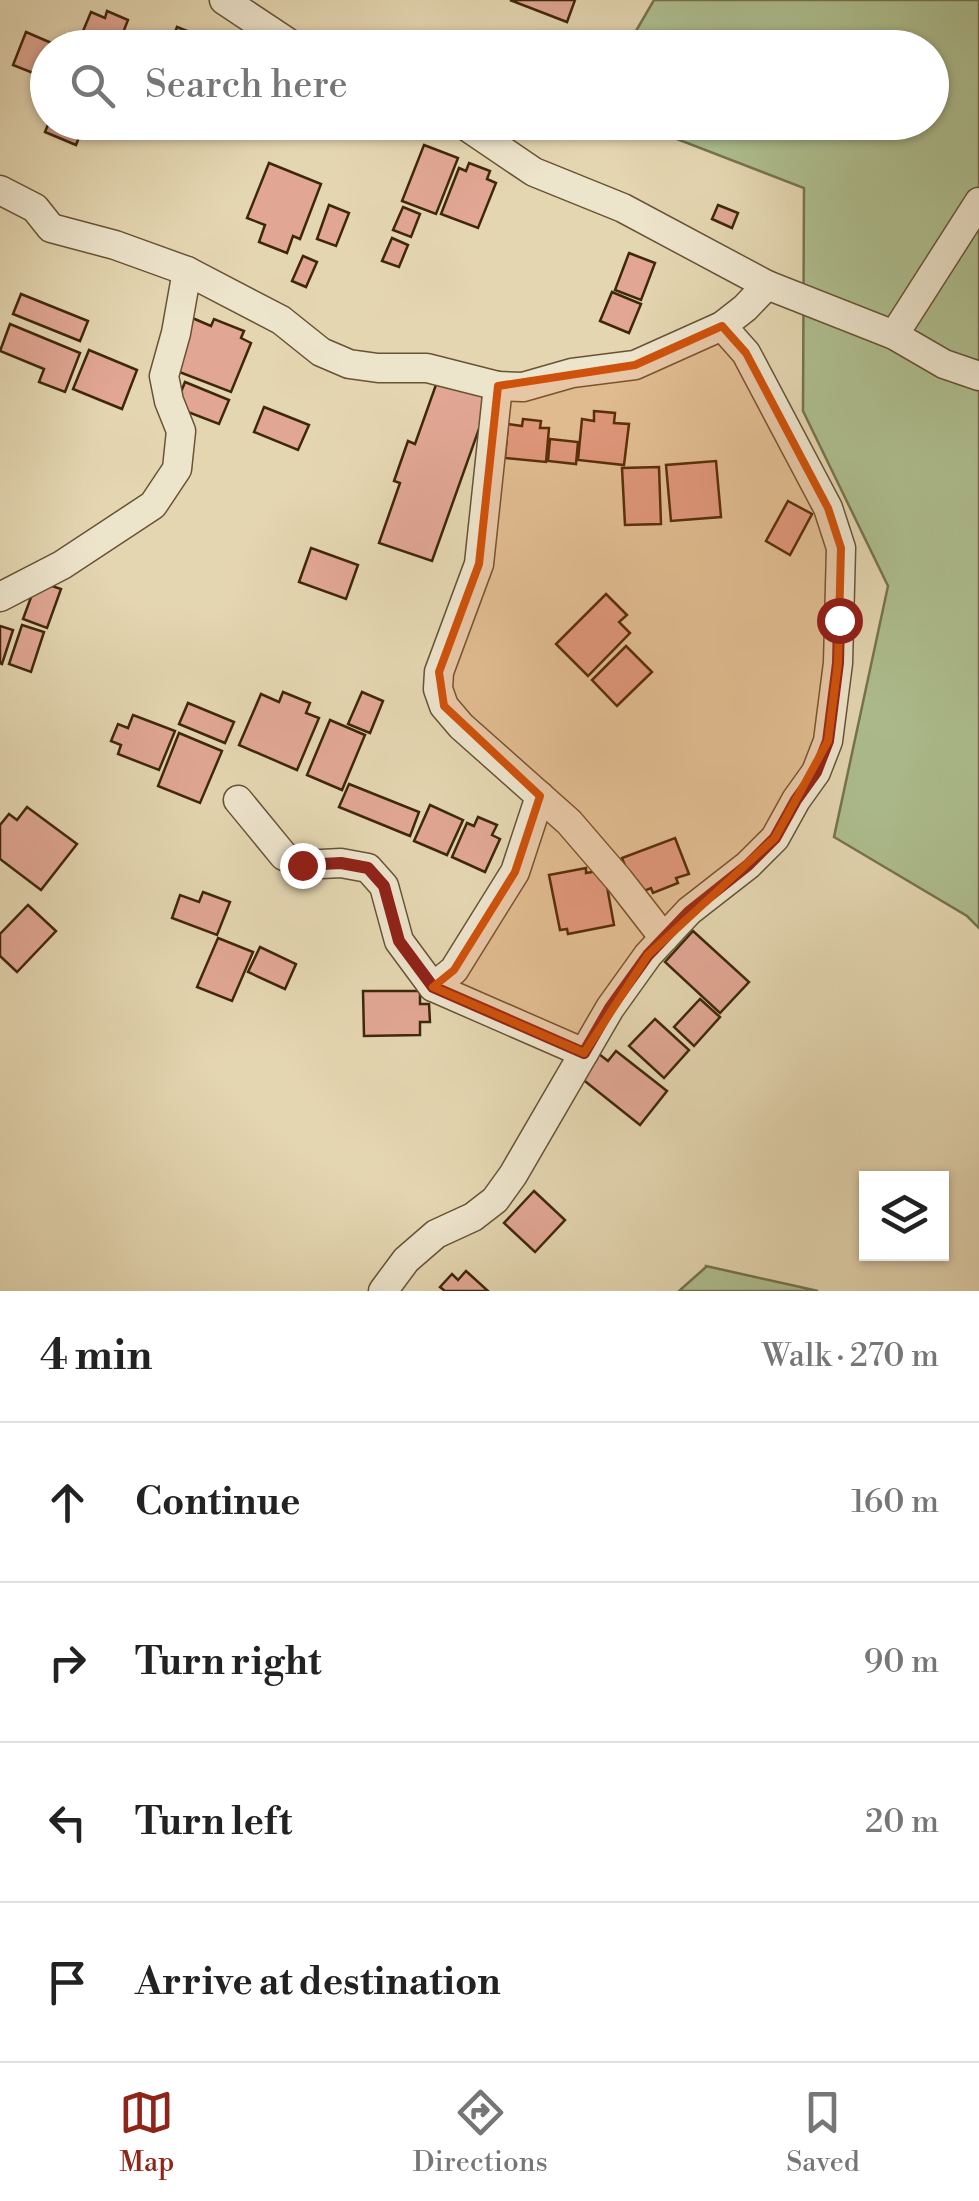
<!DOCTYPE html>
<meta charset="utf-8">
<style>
:root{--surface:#fff;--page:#f6f6f6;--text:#222;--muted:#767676;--line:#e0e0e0;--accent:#8f2418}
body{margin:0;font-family:"Libre Bodoni",serif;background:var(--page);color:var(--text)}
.controls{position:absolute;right:30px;bottom:30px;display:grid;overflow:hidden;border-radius:0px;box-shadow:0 2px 8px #0004}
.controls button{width:90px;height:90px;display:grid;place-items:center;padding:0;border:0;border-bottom:2px solid var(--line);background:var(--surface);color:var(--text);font:50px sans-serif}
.stop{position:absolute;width:30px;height:30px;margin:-22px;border:8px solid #8f2418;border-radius:50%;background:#fff}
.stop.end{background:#8f2418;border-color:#fff;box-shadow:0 2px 10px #0008}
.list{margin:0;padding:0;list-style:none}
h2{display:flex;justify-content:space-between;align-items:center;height:130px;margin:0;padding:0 40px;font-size:42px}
h2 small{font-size:32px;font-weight:400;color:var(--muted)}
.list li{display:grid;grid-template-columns:65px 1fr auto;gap:30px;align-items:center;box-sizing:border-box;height:160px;padding:0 40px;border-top:2px solid var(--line)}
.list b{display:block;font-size:38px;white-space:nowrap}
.list em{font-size:32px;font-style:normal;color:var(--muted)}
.icon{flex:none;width:55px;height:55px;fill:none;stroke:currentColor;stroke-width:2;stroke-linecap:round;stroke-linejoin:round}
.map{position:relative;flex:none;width:979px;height:1291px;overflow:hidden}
.search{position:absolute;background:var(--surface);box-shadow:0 2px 8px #0004;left:30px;right:30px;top:30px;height:110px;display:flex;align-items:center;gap:25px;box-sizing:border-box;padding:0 35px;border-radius:55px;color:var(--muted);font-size:38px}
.sheet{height:770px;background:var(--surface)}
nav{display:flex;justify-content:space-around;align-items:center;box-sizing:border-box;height:140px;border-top:2px solid var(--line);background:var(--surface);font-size:28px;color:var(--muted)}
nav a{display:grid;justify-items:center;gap:5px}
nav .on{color:var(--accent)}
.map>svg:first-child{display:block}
</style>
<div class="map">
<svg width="979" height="1291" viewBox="0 0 979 1291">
<rect width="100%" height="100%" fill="#e4d6b1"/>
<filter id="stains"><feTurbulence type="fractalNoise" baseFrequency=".002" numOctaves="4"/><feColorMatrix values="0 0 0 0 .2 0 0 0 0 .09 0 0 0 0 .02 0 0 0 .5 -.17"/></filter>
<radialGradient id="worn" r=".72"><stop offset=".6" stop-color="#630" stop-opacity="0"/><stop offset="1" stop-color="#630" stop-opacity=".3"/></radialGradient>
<!-- green -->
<g fill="#aebf90" stroke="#76734e" stroke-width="2.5">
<path d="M654,0H979V928L967,916L834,837L888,586L803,411L804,188L669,136L662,123L932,122V48H626Z"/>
<path d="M706,1267V1266L818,1291H679Z"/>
</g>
<!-- building -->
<g fill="#e1a794" stroke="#3e270b" stroke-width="2.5">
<path d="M510,0H575L567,22Z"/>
<path d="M107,11L128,20L117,48H76L91,12L105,18Z"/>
<path d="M177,27L230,48H169Z"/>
<path d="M26,32L63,48H48V79L13,65Z"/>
<path d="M49,122H85L76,145L45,132Z"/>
<path d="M424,145L458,158L436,214L402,201Z"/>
<path d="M269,163L321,184L300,239L293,236L287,253L259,242L265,225L247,218Z"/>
<path d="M469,163L490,171L487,179L496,183L478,228L441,214L459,168L466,171Z"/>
<path d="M329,205L349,213L336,246L317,239Z"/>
<path d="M718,205L738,213L732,228L712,219Z"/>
<path d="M403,207L420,214L411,237L393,230Z"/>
<path d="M392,238L408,245L399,267L382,261Z"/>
<path d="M629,253L655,263L641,300L615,290Z"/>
<path d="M303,256L317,262L306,287L292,281Z"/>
<path d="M612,292L641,304L629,333L600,321Z"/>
<path d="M21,294L88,321L80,341L13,314Z"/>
<path d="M190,317L211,326L214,319L244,331L241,338L251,343L231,392L169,368Z"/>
<path d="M10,324L80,353L65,392L39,382L44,369L0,351Z"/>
<path d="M89,350L137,370L122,409L73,389Z"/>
<path d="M438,379L490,398L432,561L379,543L400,483L394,481L408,441L415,444Z"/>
<path d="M185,382L229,400L219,424L175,407Z"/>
<path d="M264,407L309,425L298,450L254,432Z"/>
<path d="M594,411L615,413L614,423L629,424L624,465L578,460L582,419L594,421Z"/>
<path d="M523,419L541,421L540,428H549L546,462L505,458L508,424L522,426Z"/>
<path d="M550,439L578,442L576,464L548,461Z"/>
<path d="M716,461L721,517L671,521L666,465Z"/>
<path d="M659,467L661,524L625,525L622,468Z"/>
<path d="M788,501L812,514L790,555L766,541Z"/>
<path d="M311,548L358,565L346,599L299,582Z"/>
<path d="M37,581L61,589L47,628L23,619Z"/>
<path d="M606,594L627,615L619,622L630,633L588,676L556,644Z"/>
<path d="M22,625L44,632L31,672L9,664Z"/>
<path d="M0,626L13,630L2,664L0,663Z"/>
<path d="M626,646L652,672L617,706L592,680Z"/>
<path d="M283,692L310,703L306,713L319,718L297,770L239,745L261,694L279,702Z"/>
<path d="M362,692L383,701L370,733L348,724Z"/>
<path d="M188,703L234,722L225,743L179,724Z"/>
<path d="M133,715L175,731L159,770L118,754L121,745L111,741L118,724L128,728Z"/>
<path d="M330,720L365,735L342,790L307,775Z"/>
<path d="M179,733L222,751L200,803L158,786Z"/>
<path d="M349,784L419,812L410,836L339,807Z"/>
<path d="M430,805L463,820L447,855L414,841Z"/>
<path d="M27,807L77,844L41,890L0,859V825L9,814L17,820Z"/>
<path d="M478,817L497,825L492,835L500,839L485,872L452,857L467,823L474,826Z"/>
<path d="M675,838L689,874L676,878L678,883L653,893L651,888L636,894L622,858Z"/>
<path d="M586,868V873L604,870L614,925L568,934L567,929L560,930L549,875Z"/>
<path d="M203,892L230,902L217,935L172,918L180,895L199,902Z"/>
<path d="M28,905L56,931L17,972L0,956V934Z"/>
<path d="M693,931L749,982L720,1013L665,962Z"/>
<path d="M218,938L253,952L232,1001L197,987Z"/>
<path d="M260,947L296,964L285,989L248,972Z"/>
<path d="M363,991H420V1004H429L430,1022H420V1035L364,1036Z"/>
<path d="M700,999L720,1017L694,1046L674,1027Z"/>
<path d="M655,1019L689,1050L664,1078L629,1046Z"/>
<path d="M616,1051L667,1091L640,1125L581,1078L599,1054L608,1061Z"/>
<path d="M534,1191L565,1220L535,1252L504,1223Z"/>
<path d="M466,1271L488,1291H445L440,1287L452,1274L458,1280Z"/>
</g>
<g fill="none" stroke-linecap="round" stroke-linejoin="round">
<!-- minor casing -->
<g stroke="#685334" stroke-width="31">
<g id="minor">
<path d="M224,0L296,48"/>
<path d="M0,190L35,208L51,228L115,245L187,271L281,320L321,352L349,364L378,368H427L498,386L523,387L572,373L635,365L722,326"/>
<path d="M767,285L894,335L944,364L979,376"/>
<path d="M894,335L979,202"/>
<path d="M498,386L479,564L439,672L438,689L444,706L461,726L569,822L619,880L664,938"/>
<path d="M0,597L62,565L153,505L177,469L181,431L169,401L164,376L176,333L187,271"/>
<path d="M238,800L284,856L302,865L341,863L368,868L384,886L399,941L433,987L584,1053"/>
<path d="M433,987L454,970L515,872L540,796"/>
<path d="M383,1291L406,1260L436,1234L473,1217L495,1200L513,1175L610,1008L648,955L689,911L748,865L775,838L796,800L816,772L828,741L838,663L841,548L828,508L746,353L722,326L745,308L767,285L623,208L534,172L460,122"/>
</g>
</g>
<!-- minor -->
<use href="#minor" stroke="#ede4cc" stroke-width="28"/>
</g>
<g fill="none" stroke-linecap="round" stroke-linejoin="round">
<!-- route -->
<path stroke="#8f2418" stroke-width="12" d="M302,865L341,863L368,868L384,886L399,941L433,987L584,1053L610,1008L648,955L689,912L748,865L775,838L796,800L816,772L828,741L838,663L839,620"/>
</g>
<!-- marked area -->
<path fill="#ce520c" fill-opacity="0.2" stroke="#ce520c" stroke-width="8" stroke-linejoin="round" d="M722,326L746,353L828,508L841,548L838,663L828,741L775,838L648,955L584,1053L433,987L454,970L515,872L540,796L444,706L439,672L479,564L498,386L635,365Z"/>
<rect width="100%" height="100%" filter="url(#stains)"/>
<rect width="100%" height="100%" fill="url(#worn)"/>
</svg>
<div class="controls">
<button><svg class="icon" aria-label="layers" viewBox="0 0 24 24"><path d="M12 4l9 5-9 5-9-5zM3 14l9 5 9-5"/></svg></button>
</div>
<div class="stop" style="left:839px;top:620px"></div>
<div class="stop end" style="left:302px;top:865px"></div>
<div class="search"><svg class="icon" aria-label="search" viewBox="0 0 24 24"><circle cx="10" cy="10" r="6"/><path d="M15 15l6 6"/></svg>Search here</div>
</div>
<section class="sheet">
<h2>4 min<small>Walk · 270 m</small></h2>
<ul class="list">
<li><svg class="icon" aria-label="ahead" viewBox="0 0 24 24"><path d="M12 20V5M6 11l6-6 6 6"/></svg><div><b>Continue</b></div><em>160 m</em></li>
<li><svg class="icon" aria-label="right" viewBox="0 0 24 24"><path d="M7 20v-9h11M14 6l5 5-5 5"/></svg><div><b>Turn right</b></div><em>90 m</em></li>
<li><svg class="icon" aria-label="left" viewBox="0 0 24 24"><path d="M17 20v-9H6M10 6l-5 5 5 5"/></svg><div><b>Turn left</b></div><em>20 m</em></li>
<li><svg class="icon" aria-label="arrive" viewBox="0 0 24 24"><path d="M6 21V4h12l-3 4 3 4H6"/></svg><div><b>Arrive at destination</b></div></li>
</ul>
</section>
<nav>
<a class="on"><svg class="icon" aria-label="map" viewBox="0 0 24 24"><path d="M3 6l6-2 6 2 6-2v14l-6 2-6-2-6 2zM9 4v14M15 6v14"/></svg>Map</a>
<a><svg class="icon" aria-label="directions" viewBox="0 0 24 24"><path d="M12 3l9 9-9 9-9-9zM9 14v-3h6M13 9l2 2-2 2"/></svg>Directions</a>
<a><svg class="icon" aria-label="saved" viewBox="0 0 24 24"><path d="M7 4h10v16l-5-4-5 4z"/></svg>Saved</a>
</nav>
